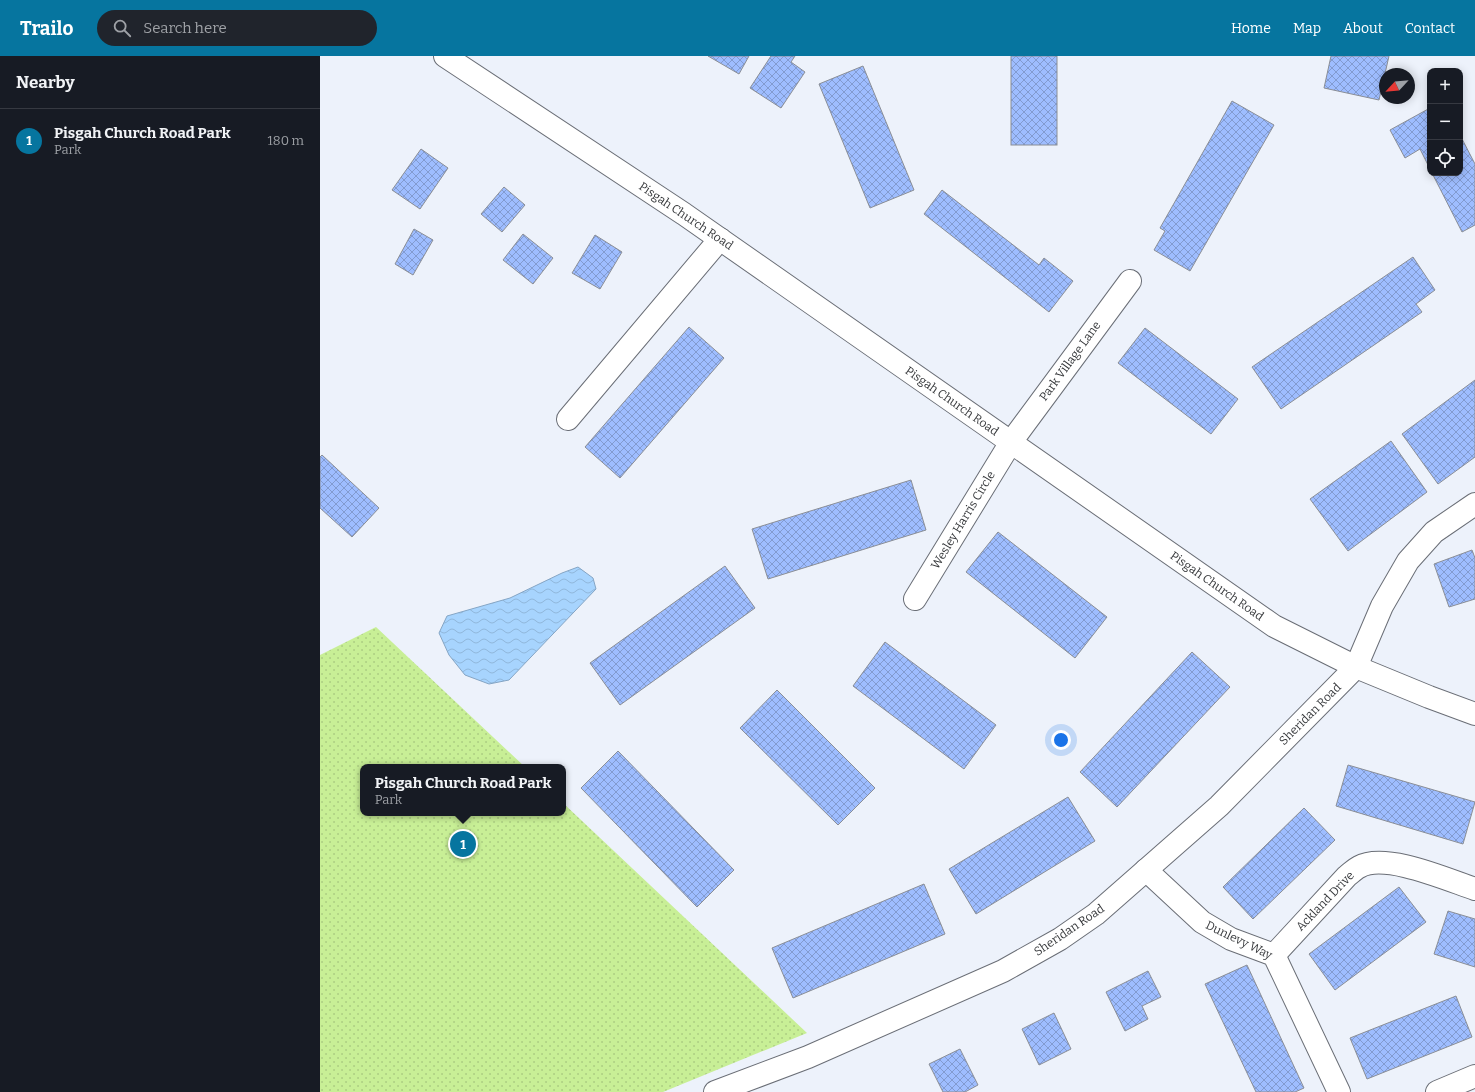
<!DOCTYPE html>
<meta charset="utf-8">
<style>
:root{--surface:#171b24;--page:#20242c;--text:#f1f3f6;--muted:#9ea1a6;--line:#363941;--accent:#06759f}
body{margin:0;font-family:Bitter,serif;background:var(--page);color:var(--text)}
.controls{position:absolute;right:12px;top:12px;display:grid;overflow:hidden;border-radius:8px;box-shadow:0 2px 10px #0003}
.controls button{width:36px;height:36px;display:grid;place-items:center;padding:0;border:0;border-bottom:1px solid var(--line);background:var(--surface);color:var(--text);font:20px sans-serif}
.compass{position:absolute;left:1059px;top:12px;width:36px;height:36px;border-radius:50%;background:var(--surface);box-shadow:0 2px 10px #0003;rotate:244deg}
.you{position:absolute;left:741px;top:684px;width:14px;height:14px;margin:-10px;border:3px solid #fff;border-radius:50%;background:#1a73e8;box-shadow:0 0 0 6px #1a73e833}
.badge{display:grid;place-items:center;width:26px;height:26px;border-radius:50%;background:var(--accent);color:#fff;font-size:13px;font-weight:700}
.pin{position:absolute;translate:-50% -50%;border:2px solid #fff;box-shadow:0 1px 4px #0006}
.popup{position:absolute;left:40px;top:708px;width:206px;height:52px;box-sizing:border-box;display:grid;place-content:center;border-radius:8px;background:var(--surface);filter:drop-shadow(0 1px 3px #0005);font-size:13px;white-space:nowrap;color:var(--muted)}
.popup b{font-size:15px;color:var(--text)}
.popup::after{content:'';position:absolute;left:50%;top:100%;margin-left:-8px;border:8px solid transparent;border-top-color:var(--surface)}
.list{margin:0;padding:0;list-style:none}
h2{display:flex;justify-content:space-between;align-items:center;height:52px;margin:0;padding:0 16px;font-size:17px}
h2 small{font-size:13px;font-weight:400;color:var(--muted)}
.list li{display:grid;grid-template-columns:26px 1fr auto;gap:12px;align-items:center;box-sizing:border-box;height:64px;padding:0 16px;border-top:1px solid var(--line)}
.list b{display:block;font-size:15px;white-space:nowrap}
.list p{margin:0;font-size:13px;white-space:nowrap;color:var(--muted)}
.list em{font-size:13px;font-style:normal;color:var(--muted)}
.icon{flex:none;width:22px;height:22px;fill:none;stroke:currentColor;stroke-width:2;stroke-linecap:round;stroke-linejoin:round}
.map{position:relative;flex:none;width:1155px;height:1036px;overflow:hidden}
header{display:flex;align-items:center;gap:24px;box-sizing:border-box;height:56px;padding:0 20px;background:var(--accent);color:#fff}
header strong{font-size:19px}
nav{display:flex;gap:22px;margin-inline-start:auto;font-size:14px}
.search{width:280px;height:36px;background:var(--page);display:flex;align-items:center;gap:10px;box-sizing:border-box;padding:0 14px;border-radius:22px;color:var(--muted);font-size:15px}
main{display:flex}
aside{flex:1;background:var(--surface)}
.map>svg:first-child{display:block}
</style>
<header>
<strong>Trailo</strong>
<div class="search"><svg class="icon" aria-label="search" viewBox="0 0 24 24"><circle cx="10" cy="10" r="6"/><path d="M15 15l6 6"/></svg>Search here</div>
<nav><a>Home</a><a>Map</a><a>About</a><a>Contact</a></nav>
</header>
<main>
<aside>
<h2>Nearby<small></small></h2>
<ul class="list">
<li><span class="badge">1</span><div><b>Pisgah Church Road Park</b><p>Park</p></div><em>180 m</em></li>
</ul>
</aside>
<div class="map">
<svg width="1155" height="1036" viewBox="0 0 1155 1036">
<defs>
<pattern id="park-dots" width="8" height="8" patternUnits="userSpaceOnUse"><rect width="8" height="8" fill="#c8ef96"/><path d="M2 2h.1M6 6h.1" fill="none" stroke="#acce82" stroke-width="1.8" stroke-linecap="round"/></pattern>
<pattern id="water-waves" width="16" height="10" patternUnits="userSpaceOnUse"><rect width="16" height="10" fill="#a7d4fe"/><path d="M0 5q4-4 8 0t8 0" fill="none" stroke="#90b7db"/></pattern>
<pattern id="building-cross-hatch" width="8" height="8" patternUnits="userSpaceOnUse"><rect width="8" height="8" fill="#9ebdff"/><path d="M0 0l8 8M0 8l8-8" fill="none" stroke="#829bd0"/></pattern>
</defs>
<rect width="100%" height="100%" fill="#edf2fb"/>
<!-- park -->
<path fill="url(#park-dots)" d="M56,571L205,711H43V757H243V747L487,977L343,1036H0V599Z"/>
<!-- water -->
<path fill="url(#water-waves)" stroke="#85a5c4" d="M258,511L273,522L276,533L189,624L169,628L145,619L129,599L119,577L127,560L190,542L242,517Z"/>
<!-- building -->
<g fill="url(#building-cross-hatch)" stroke="#8a8e96">
<path d="M388,0H429L419,18Z"/>
<path d="M451,0H475L471,6L485,16L461,52L430,32Z"/>
<rect x="691" y="0" width="46" height="89"/>
<path d="M1011,0H1069L1059,44L1004,32Z"/>
<path d="M543,10L594,134L550,152L499,28Z"/>
<path d="M912,45L954,69L870,215L834,194L845,175L840,172Z"/>
<path d="M1110,52V113L1100,93L1085,102L1070,74Z"/>
<path d="M1140,79L1155,108V169L1142,176L1112,117H1140Z"/>
<path d="M101,93L128,112L100,153L72,134Z"/>
<path d="M184,131L205,149L182,176L161,158Z"/>
<path d="M622,134L719,209L724,202L753,225L729,256L604,158Z"/>
<path d="M94,173L113,184L93,219L75,208Z"/>
<path d="M203,178L233,202L213,228L183,204Z"/>
<path d="M275,179L302,196L280,233L252,217Z"/>
<path d="M1093,201L1115,234L1096,248L1102,256L961,353L932,311Z"/>
<path d="M369,271L404,302L300,422L265,391Z"/>
<path d="M825,272L918,343L891,378L798,307Z"/>
<path d="M1155,324V401L1118,428L1082,378Z"/>
<path d="M1071,385L1107,436L1028,495L990,443Z"/>
<path d="M2,399L59,452L32,481L0,452V401Z"/>
<path d="M591,424L606,474L448,523L432,473Z"/>
<path d="M678,476L787,561L755,602L646,516Z"/>
<path d="M1152,494L1155,502V543L1129,551L1114,508Z"/>
<path d="M405,510L435,552L300,649L270,607Z"/>
<path d="M565,586L676,669L644,713L533,630Z"/>
<path d="M872,596L910,631L797,751L760,716Z"/>
<path d="M457,634L555,732L518,769L420,672Z"/>
<path d="M298,695L414,814L377,851L261,732Z"/>
<path d="M1028,709L1155,746L1143,788L1016,750Z"/>
<path d="M748,741L775,785L656,858L629,813Z"/>
<path d="M984,752L1015,784L933,863L903,831Z"/>
<path d="M604,828L625,878L473,942L452,892Z"/>
<path d="M1079,831L1106,866L1015,934L989,898Z"/>
<path d="M1128,855L1155,863V911L1114,898Z"/>
<path d="M927,909L984,1032L975,1036H936L885,928Z"/>
<path d="M828,915L841,941L822,950L828,963L805,975L786,936Z"/>
<path d="M1136,940L1152,981L1047,1023L1030,982Z"/>
<path d="M734,957L751,993L719,1009L702,973Z"/>
<path d="M640,993L658,1029L645,1036H623L609,1008Z"/>
</g>
<g fill="none" stroke-linecap="round" stroke-linejoin="round">
<!-- minor casing -->
<g stroke="#6a6e76" stroke-width="24">
<g id="minor">
<path d="M248,363L400,183"/>
<path d="M595,543L691,386L810,225"/>
<path d="M826,814L882,866L911,883L954,899L1019,1036"/>
<path d="M954,899L1027,820C1031,817 1035,813 1039,811C1065,796 1128,824 1155,833"/>
<path d="M395,1036L488,1001L683,915L740,883L776,858L899,750L1036,611L1062,550L1088,505L1114,476L1155,448"/>
<path d="M1117,1036L1155,1020"/>
</g>
</g>
<!-- major casing -->
<g stroke="#6a6e76" stroke-width="24">
<path id="major" d="M125,0L364,158L954,570L1036,611L1109,641L1155,658"/>
</g>
<!-- minor -->
<use href="#minor" stroke="#fff" stroke-width="22"/>
<!-- major -->
<use href="#major" stroke="#fff" stroke-width="22"/>
</g>
<g text-anchor="middle" stroke-width="4" stroke-linejoin="round" paint-order="stroke">
<!-- street labels -->
<g font-size="12" fill="#36383b" stroke="#fff">
<text transform="translate(366 160) rotate(34)" y="4">Pisgah Church Road</text>
<text transform="translate(750 305) rotate(-54)" y="4">Park Village Lane</text>
<text transform="translate(632 345) rotate(35)" y="4">Pisgah Church Road</text>
<text transform="translate(643 464) rotate(-59)" y="4">Wesley Harris Circle</text>
<text transform="translate(897 530) rotate(35)" y="4">Pisgah Church Road</text>
<text transform="translate(990 658) rotate(-45)" y="4">Sheridan Road</text>
<text transform="translate(1005 845) rotate(-46)" y="4">Ackland Drive</text>
<text transform="translate(749 874) rotate(-34)" y="4">Sheridan Road</text>
<text transform="translate(919 884) rotate(26)" y="4">Dunlevy Way</text>
</g>
</g>
</svg>
<div class="controls">
<button>+</button>
<button>−</button>
<button><svg class="icon" aria-label="locate" viewBox="0 0 24 24"><circle cx="12" cy="12" r="6"/><path d="M12 2v4M12 18v4M2 12h4M18 12h4"/></svg></button>
</div>
<svg class="compass" viewBox="-18 -18 36 36"><path d="M0-13l5 13h-10z" fill="#e53935"/><path d="M0 13l5-13h-10z" fill="#9ea1a6"/></svg>
<div class="you"></div>
<div class="pin badge" style="left:143px;top:788px">1</div>
<div class="popup"><b>Pisgah Church Road Park</b>Park</div>
</div>
</main>
